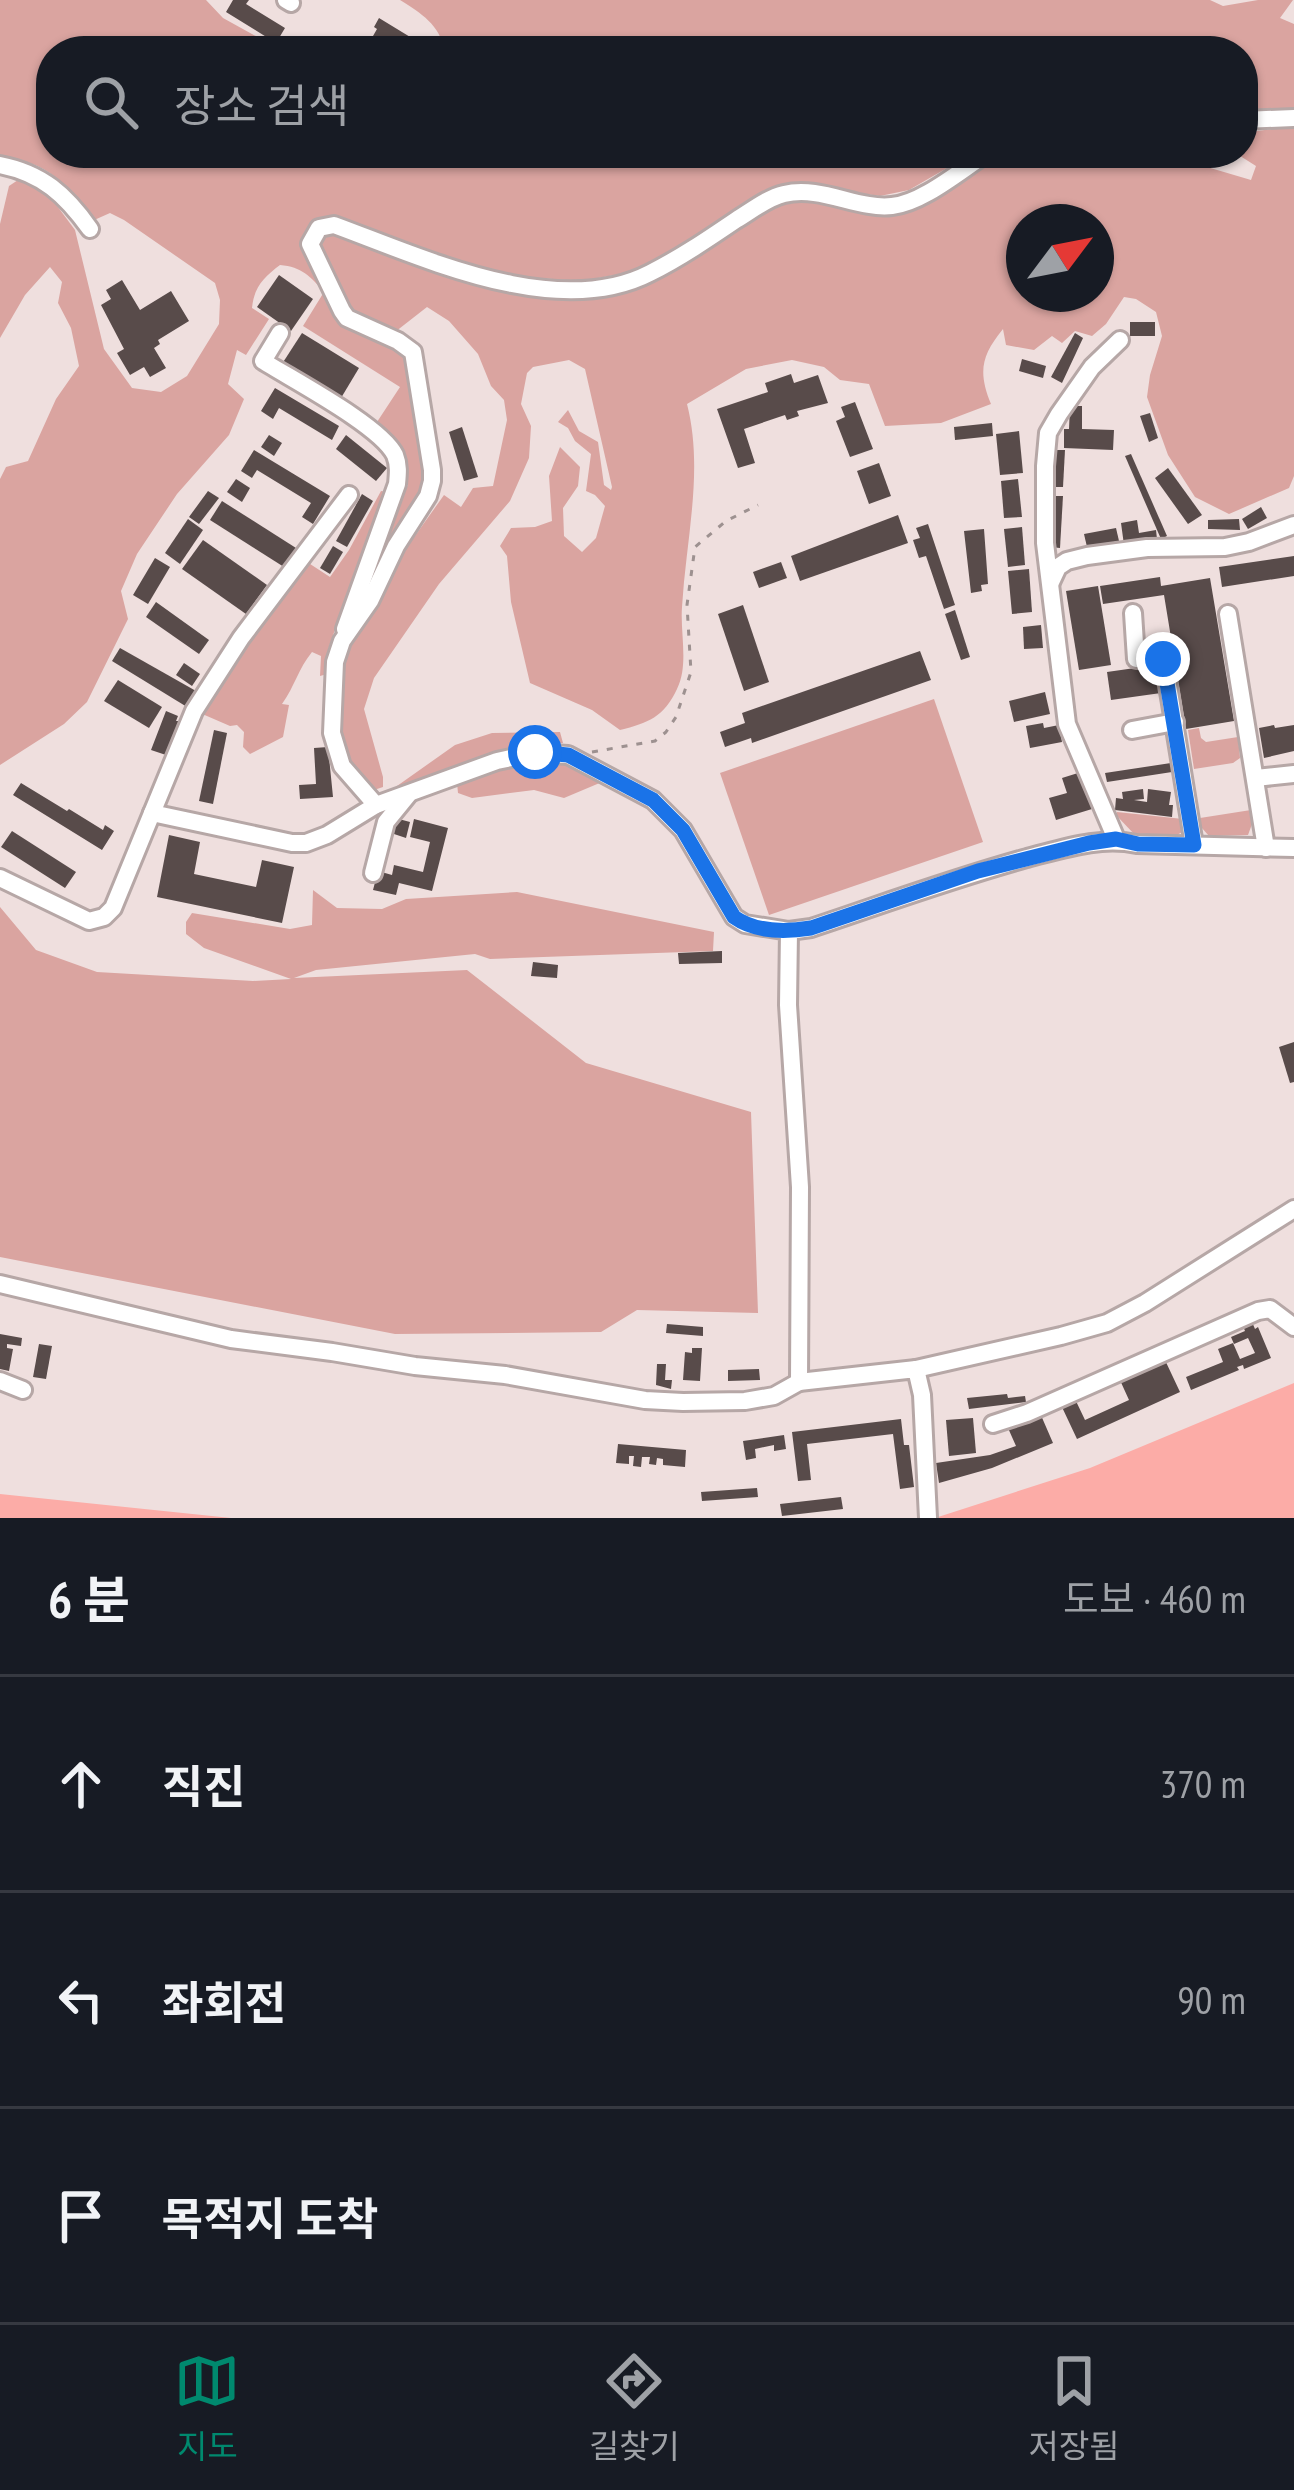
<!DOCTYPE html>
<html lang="ko">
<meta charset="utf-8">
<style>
:root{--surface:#171b24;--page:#20242c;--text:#f1f3f6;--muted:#9ea1a6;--line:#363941;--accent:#00896e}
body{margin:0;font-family:"PT Sans Narrow","Noto Sans KR",sans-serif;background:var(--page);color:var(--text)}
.compass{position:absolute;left:1006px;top:204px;width:108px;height:108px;border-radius:50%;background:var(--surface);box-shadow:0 3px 9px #0004;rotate:58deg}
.stop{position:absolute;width:36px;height:36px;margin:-27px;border:9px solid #1a73e8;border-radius:50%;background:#fff}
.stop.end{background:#1a73e8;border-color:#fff;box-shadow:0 3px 12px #0008}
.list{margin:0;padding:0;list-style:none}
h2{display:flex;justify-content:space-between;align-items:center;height:156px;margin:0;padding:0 48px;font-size:51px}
h2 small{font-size:39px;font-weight:400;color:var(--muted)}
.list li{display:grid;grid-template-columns:78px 1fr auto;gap:36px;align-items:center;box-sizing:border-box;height:216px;padding:0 48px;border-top:3px solid var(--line)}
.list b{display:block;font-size:45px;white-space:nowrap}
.list em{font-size:39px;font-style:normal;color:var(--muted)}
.icon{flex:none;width:66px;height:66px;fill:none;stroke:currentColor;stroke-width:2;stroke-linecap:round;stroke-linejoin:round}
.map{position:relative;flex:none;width:1294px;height:1518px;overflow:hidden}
.search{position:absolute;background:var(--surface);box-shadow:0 3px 9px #0004;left:36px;right:36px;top:36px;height:132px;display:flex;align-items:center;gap:30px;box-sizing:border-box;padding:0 42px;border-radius:48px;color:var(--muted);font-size:45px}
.sheet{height:804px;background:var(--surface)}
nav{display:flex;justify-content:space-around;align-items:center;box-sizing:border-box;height:168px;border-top:3px solid var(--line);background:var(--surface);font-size:33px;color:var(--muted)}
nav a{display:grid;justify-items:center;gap:6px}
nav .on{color:var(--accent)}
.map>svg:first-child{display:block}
</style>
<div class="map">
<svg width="1294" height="1518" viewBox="0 0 1294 1518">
<rect width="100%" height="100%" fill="#efdfde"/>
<!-- green -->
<g fill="#daa4a0" fill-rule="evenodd">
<path d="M0,0H206L223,18L283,51H51V153H973L909,190L880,196L801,185L642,270L582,281L507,276L337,221L310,232L328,297L407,357L426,481L380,574L364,588L388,519L408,485L404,461L377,422L400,387L303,326L324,292C310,276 302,267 280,265C264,277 254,287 252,308L269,319L246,355L237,350L228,384L244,399L229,435L177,494L137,554L121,591L128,619L87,702L64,724L0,765V479L6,467L28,461L56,399L79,366L71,328L58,303L62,282L50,267L25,295L0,338V224L9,186L21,178L46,191L75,230L104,349L132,388L161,392L187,376L219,324L220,300L215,283L124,220L110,213L92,221C63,180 51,164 0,156Z"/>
<path d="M400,0H1210L1223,6L1258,0H1293L1280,18L1294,24V110L1243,114V51H445C439,24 422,14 400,0Z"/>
<path d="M1294,126V476L1289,488L1229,514L1195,497L1168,455L1147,397L1150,375L1162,336L1156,312L1136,299L1124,297L1106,324L1092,336L1075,331L1062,343L1052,336L1034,350L1006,345L1003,329C981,356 978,372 991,404L941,423L885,426L869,384L840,380L824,367L792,360L746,369L687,404C704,470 686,539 682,607C680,633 689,665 677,689C664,717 648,723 620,730L592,710L530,683L511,602L507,556L500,546L511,528L535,527L552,521L549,476L560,447L580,467L578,486L563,508L564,536L582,552L596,538L605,506L595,495L586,491L591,454L575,441L568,428L558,422L568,410L579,431L598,442L604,485L611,490L612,487L585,369L569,360L533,367L527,373L521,404L531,426L529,458L510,501L439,584L374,678L364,709L383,777V787L374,790L346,765L336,731L340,658L395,564L444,495L461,507L473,488L493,486L507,420L504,400L491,386L478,354L449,321L427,307L395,332L350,317L313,246L326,228L451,272L480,285L510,291L591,297L651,279L778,202L808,199L895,211L986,162L1005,158L1124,154L1163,165L1207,167L1251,180L1256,166L1237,154L1229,153H1243V133ZM1024,222H1096V294H1024Z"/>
<path d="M381,491L387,492L339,618L328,650L327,674L320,676L321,656L312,652C298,669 295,686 282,704L289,705L283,737L250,754L243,747L244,732L237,725L230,726L200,713L307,562L330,577L349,550Z"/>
<path d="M934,699L983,842L769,915L720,773Z"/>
<path d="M1199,728L1201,738L1206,742L1238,737L1240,758L1233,763L1194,769L1188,730Z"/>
<path d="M560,732L563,743C506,748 456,766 403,787L397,786L455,745L492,733Z"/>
<path d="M537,762L567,763L602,782L564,798L534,790L472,798L458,793L457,783L501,767Z"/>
<path d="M1251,810L1252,824L1248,835L1209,836L1201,827L1200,818Z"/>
<path d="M1117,812L1183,819L1184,831L1175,836L1135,835L1116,815Z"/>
<path d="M313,890L337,908L382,909L406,899L517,892L714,932L713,951L490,959L475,954L316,970L294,978L467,970L586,1063L751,1112L758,1313L637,1310L601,1332L395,1334L0,1257V907L36,950L97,972L253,981L291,979L204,948L186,934V922L192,913L290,929L312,925Z"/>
</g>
<!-- water -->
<g fill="#fcaca7">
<path d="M1294,1383V1518H935L1090,1468Z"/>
<path d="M0,1494L231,1518H0Z"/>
</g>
<!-- building -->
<g fill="#584b4a">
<path d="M233,0H249L246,4L285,28L276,43L226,12Z"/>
<path d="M379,18L420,43L415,51H368L377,38L373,36L377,29L374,27Z"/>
<path d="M279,275L313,299L291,331L257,307Z"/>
<path d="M122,280L140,310L171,291L189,321L158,340L160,344L154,348L166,368L150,377L144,367L130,375L117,353L124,349L101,305L111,299L106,290Z"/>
<rect x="1130" y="322" width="25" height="14"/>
<path d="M302,333L359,368L338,403L280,367Z"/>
<path d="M1075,333L1083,338L1062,383L1051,377Z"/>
<path d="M1022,359L1046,366L1043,378L1019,371Z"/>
<path d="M791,374L794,383L818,375L828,403L797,411L799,416L787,420L785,415L744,429L755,463L738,468L717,409L768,392L765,383Z"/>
<path d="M275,388L339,426L332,440L279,408L273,419L261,411Z"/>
<path d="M855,402L873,449L850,457L836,421L845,417L841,407Z"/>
<path d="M1070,406H1082V429L1114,430L1113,450L1064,448V429H1069Z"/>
<path d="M1150,413L1158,438L1149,442L1140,416Z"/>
<path d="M992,423L993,436L955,440L954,427Z"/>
<path d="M462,427L478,477L464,481L449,432Z"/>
<path d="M1019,431L1023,473L1000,475L996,434Z"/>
<path d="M269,435L282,443L274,456L261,447Z"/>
<path d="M346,435L387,468L376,481L336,449Z"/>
<path d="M254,450L330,496L313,524L302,517L311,503L257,470L252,478L241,471Z"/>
<path d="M1054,450H1065L1063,487H1052Z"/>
<path d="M1131,454L1167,536L1161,539L1125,456Z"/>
<path d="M879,463L891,496L869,504L857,471Z"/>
<path d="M1168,468L1202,515L1188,524L1155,478Z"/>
<path d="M236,479L250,488L242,502L227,492Z"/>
<path d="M1018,479L1022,517L1004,518L1001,481Z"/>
<path d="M208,491L219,498L199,524L189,517Z"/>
<path d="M362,494L373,501L347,547L336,541Z"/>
<path d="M1050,496H1063L1060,548L1050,547Z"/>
<path d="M222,501L296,548L284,567L210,520Z"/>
<path d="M1261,507L1267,518L1248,529L1242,519Z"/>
<path d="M898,515L908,543L800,581L791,556Z"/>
<path d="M188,519L203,530L180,564L165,553Z"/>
<path d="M1239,519L1240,530L1208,529V520Z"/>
<path d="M1137,520L1139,533L1156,530L1157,539L1124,545L1121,523Z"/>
<path d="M928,524L955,605L944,609L926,556L919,558L913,540L920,538L916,528Z"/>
<path d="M1022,527L1025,565L1008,567L1004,529Z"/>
<path d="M1116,528L1119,541L1087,547L1084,534Z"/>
<path d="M984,529L988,584L981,585L982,591L971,593L964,531Z"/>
<path d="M203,540L267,585L246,614L182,569Z"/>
<path d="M333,546L343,552L330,574L320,568Z"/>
<path d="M1294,556V576L1222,587L1219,567Z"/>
<path d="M155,558L170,567L148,604L133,595Z"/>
<path d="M781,562L787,578L759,588L753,572Z"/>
<path d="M1029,569L1032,612L1012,614L1008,571Z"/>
<path d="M1160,577L1161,586L1210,578L1234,721L1186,729L1164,595L1103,604L1100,586Z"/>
<path d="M1098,586L1111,665L1079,670L1066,591Z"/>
<path d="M156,602L209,640L199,654L146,617Z"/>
<path d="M743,605L769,682L744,691L718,614Z"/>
<path d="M955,610L970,657L961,660L945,614Z"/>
<path d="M1041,625L1043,648L1024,649L1023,627Z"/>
<path d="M120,648L196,691L187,707L112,661Z"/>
<path d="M920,651L931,680L752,743L751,738L725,747L720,732L745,723L742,713Z"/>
<path d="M184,663L200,674L192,686L176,675Z"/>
<path d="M1156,665L1161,693L1111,700L1107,672Z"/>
<path d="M118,680L162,707L149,728L104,701Z"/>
<path d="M1045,692L1050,714L1014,722L1009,701Z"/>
<path d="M166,711L178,716L176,721H179L166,755L151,750Z"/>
<path d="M1043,723L1044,728L1059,725L1062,742L1030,748L1026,726Z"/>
<path d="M1274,725L1275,728L1294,725V751L1264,758L1259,728Z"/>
<path d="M214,730L227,733L213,804L199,801Z"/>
<path d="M328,747L333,797L300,799L299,785L316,784L314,748Z"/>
<path d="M1171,763L1172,772L1107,782L1105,773Z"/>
<path d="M1078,773L1092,809L1056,820L1049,798L1067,793L1062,778Z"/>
<path d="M21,783L67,811L69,809L103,830L105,825L114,831L102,850L13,795Z"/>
<path d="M1143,789L1144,799L1134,800L1147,802L1148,789L1171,792L1169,805H1173L1172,817L1115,810L1116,798L1123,799L1122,792Z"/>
<path d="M395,818L410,822L406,838L391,833Z"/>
<path d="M414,819L448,828L432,891L399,883L396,895L373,890L378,871L392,875L394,865L423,872L430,842L410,837Z"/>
<path d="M12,831L76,872L65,888L1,847Z"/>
<path d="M169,835L200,842L194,874L256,887L262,860L294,867L282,923L157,897Z"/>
<path d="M722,951V963L679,964L678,953Z"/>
<path d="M533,962L558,965L557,978L531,976Z"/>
<path d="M1294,1042V1082L1290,1083L1279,1047Z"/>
<path d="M1252,1322L1255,1329L1258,1327L1271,1358L1244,1369L1243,1365L1237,1367L1239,1370L1191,1390L1186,1377L1223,1362L1218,1349L1233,1343L1240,1359L1255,1353L1248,1338L1234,1344L1231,1337L1245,1331L1243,1326Z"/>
<path d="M667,1324L703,1327V1336L666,1333Z"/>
<path d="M0,1334L22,1338L21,1346L7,1344V1348L13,1349L9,1371L0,1369Z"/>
<path d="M39,1344L52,1346L46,1379L33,1377Z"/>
<path d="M692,1348H702L700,1381L683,1380L685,1352L692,1353Z"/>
<path d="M1164,1358L1180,1392L1077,1439L1061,1405L1075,1399L1085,1420L1129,1400L1119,1378Z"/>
<path d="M657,1364H666L665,1380H672L671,1389L656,1385Z"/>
<path d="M759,1369L760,1380L728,1381V1370Z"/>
<path d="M1007,1394L1008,1398L1025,1396L1026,1402L969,1409L967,1398Z"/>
<path d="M1040,1413L1053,1443L992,1468L939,1483L936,1463L990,1455L1016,1446L1008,1428Z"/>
<path d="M973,1418L976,1453L949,1456L946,1420Z"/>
<path d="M901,1419L904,1445H909L914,1487L900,1489L893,1434L807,1444L811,1480L798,1481L792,1432Z"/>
<path d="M784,1435L786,1449L774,1451V1445L755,1449L756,1458L746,1460L743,1441Z"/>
<path d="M618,1444L686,1450L685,1467L663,1465V1459L657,1458L656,1465L649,1464L650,1457H642L641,1467L633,1466L634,1456H629V1464L616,1463Z"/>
<path d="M757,1488L758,1497L702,1501L701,1492Z"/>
<path d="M841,1497L843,1509L782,1516L780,1504Z"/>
</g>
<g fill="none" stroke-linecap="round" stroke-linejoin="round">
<!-- minor casing -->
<g stroke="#b6a7a6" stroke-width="22">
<g id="minor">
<path d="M286,0L291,3"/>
<path d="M1243,120L1294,118"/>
<path d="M0,165C42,173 66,195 90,229"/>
<path d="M280,333L263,361C293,380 381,426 395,455C399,465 398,474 397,484L345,629"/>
<path d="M1051,582L1058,567L1067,561L1087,556L1147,548L1225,547L1249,542L1294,525"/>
<path d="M1133,613L1136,659H1163L1165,667L1194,845"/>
<path d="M1228,614L1266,848"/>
<path d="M1132,730L1175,722"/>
<path d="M1256,778L1294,774"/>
<path d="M376,805L342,766L332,733L335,662L342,641L370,601L396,546L428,496L432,481V470L413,352L398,341L347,318L342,311L310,244L319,228L334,225C424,258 557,321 650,273C680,258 708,239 736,220C751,211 767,198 784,194C821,185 858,210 892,206C923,203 962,169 988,153"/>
<path d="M152,813L292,843H306L327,835L376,805L497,761L535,753L568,755L653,800L683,830L734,917L745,924L789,931L788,1005L800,1187L799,1382L916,1369L922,1395L928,1518"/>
<path d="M1116,839L1067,724L1045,543V466L1048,433L1059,414L1092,367L1120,340"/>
<path d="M373,873L386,822L408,795"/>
<path d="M0,878L89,921L104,917L113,908L194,711L241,638L349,495"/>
<path d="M789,931L811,928C883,904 954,878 1027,858C1063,849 1100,836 1137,844L1294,848"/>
<path d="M0,1284L231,1339L332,1352L415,1366L505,1375L645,1400L683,1402L745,1401L774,1396L799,1382"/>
<path d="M916,1369L1061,1336L1107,1323L1145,1303L1294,1209"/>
<path d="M0,1381L23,1390"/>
<path d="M993,1424L1027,1413L1258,1311L1270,1309L1294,1327"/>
</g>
</g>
<!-- path -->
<path stroke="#9d9190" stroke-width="3" stroke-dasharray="6 9" stroke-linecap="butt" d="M592,752L655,741L666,732L676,717L691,672L687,605L695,547L726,521L758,505"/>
<!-- minor -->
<use href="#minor" stroke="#fff" stroke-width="16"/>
</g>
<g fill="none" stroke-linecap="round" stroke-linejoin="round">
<!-- route -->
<path stroke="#1a73e8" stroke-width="15" d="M535,752L568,755L653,800L683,830L734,917C755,932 786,932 811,928L978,871L1089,843L1116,839L1138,844L1194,845L1163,659"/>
</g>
</svg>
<svg class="compass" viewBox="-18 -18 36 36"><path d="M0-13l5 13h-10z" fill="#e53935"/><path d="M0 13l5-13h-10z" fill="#9ea1a6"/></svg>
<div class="stop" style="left:535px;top:752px"></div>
<div class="stop end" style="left:1163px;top:659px"></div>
<div class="search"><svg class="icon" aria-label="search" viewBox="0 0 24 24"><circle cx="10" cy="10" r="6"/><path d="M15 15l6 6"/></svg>장소 검색</div>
</div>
<section class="sheet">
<h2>6 분<small>도보 · 460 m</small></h2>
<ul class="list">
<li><svg class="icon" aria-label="ahead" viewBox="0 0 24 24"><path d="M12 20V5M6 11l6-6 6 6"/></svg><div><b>직진</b></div><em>370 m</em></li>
<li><svg class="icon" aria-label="left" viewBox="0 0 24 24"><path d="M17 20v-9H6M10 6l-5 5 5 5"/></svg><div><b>좌회전</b></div><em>90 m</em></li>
<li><svg class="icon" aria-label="arrive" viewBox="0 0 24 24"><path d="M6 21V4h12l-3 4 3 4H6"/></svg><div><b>목적지 도착</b></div></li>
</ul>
</section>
<nav>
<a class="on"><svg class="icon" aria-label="map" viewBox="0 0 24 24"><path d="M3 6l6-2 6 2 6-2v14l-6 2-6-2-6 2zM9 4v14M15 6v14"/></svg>지도</a>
<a><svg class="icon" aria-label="directions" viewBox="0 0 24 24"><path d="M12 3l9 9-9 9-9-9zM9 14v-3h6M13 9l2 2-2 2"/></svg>길찾기</a>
<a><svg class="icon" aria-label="saved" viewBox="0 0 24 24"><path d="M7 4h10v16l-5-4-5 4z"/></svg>저장됨</a>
</nav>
